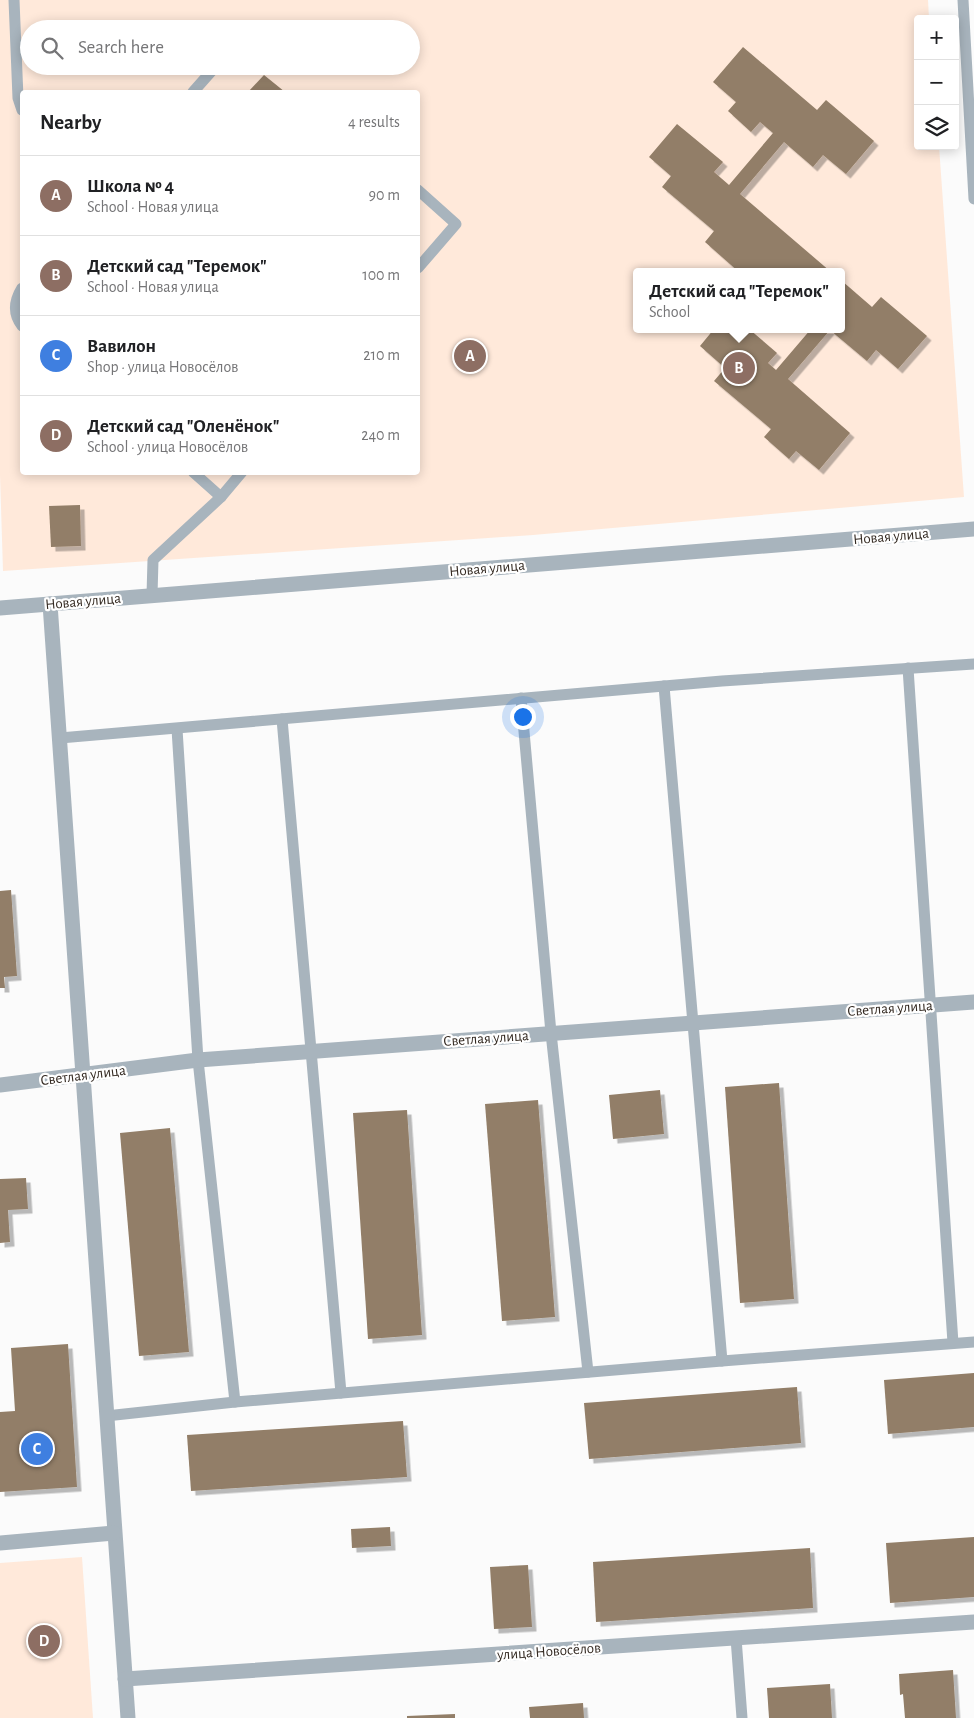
<!DOCTYPE html>
<meta charset="utf-8">
<style>
:root{--surface:#fff;--page:#f6f6f6;--text:#202124;--muted:#757577;--line:#e0e0e0;--accent:#d93025}
body{margin:0;font-family:"Alegreya Sans",sans-serif;background:var(--page);color:var(--text)}
.controls{position:absolute;right:15px;top:15px;display:grid;overflow:hidden;border-radius:5px;box-shadow:0 2px 12px #0003}
.controls button{width:45px;height:45px;display:grid;place-items:center;padding:0;border:0;border-bottom:1px solid var(--line);background:var(--surface);color:var(--text);font:25px sans-serif}
.you{position:absolute;left:522px;top:716px;width:18px;height:18px;margin:-12px;border:4px solid #fff;border-radius:50%;background:#1a73e8;box-shadow:0 0 0 8px #1a73e833}
.badge{display:grid;place-items:center;width:32px;height:32px;border-radius:50%;background:var(--accent);color:#fff;font-size:16px;font-weight:700}
.pin{position:absolute;translate:-50% -50%;border:2px solid #fff;box-shadow:0 1px 5px #0006}
.popup{position:absolute;left:633px;top:268px;width:212px;height:65px;box-sizing:border-box;display:grid;place-content:center;border-radius:5px;background:var(--surface);filter:drop-shadow(0 1px 4px #0005);font-size:16px;white-space:nowrap;color:var(--muted)}
.popup b{font-size:19px;color:var(--text)}
.popup::after{content:'';position:absolute;left:50%;top:100%;margin-left:-10px;border:10px solid transparent;border-top-color:var(--surface)}
.list{margin:0;padding:0;list-style:none}
h2{display:flex;justify-content:space-between;align-items:center;height:65px;margin:0;padding:0 20px;font-size:21px}
h2 small{font-size:16px;font-weight:400;color:var(--muted)}
.list li{display:grid;grid-template-columns:32px 1fr auto;gap:15px;align-items:center;box-sizing:border-box;height:80px;padding:0 20px;border-top:1px solid var(--line)}
.list b{display:block;font-size:19px;white-space:nowrap}
.list p{margin:0;font-size:16px;white-space:nowrap;color:var(--muted)}
.list em{font-size:16px;font-style:normal;color:var(--muted)}
.icon{flex:none;width:28px;height:28px;fill:none;stroke:currentColor;stroke-width:2;stroke-linecap:round;stroke-linejoin:round}
.map{position:relative;flex:none;width:974px;height:1718px;overflow:hidden}
.search{position:absolute;background:var(--surface);box-shadow:0 2px 12px #0003;left:20px;top:20px;width:400px;height:55px;display:flex;align-items:center;gap:12px;box-sizing:border-box;padding:0 18px;border-radius:28px;color:var(--muted);font-size:19px}
.panel{position:absolute;background:var(--surface);box-shadow:0 2px 12px #0003;left:20px;top:90px;width:400px;height:385px;border-radius:5px}
.map>svg:first-child{display:block}
</style>
<div class="map">
<svg width="974" height="1718" viewBox="0 0 974 1718">
<defs>
<filter id="shadow"><feDropShadow dx="4.5" dy="4.5" stdDeviation="0" flood-color="#0004"/></filter>
</defs>
<rect width="100%" height="100%" fill="#fbfbfb"/>
<!-- built -->
<g fill="#ffe9da" fill-rule="evenodd">
<path d="M0,0H928L929,19H918V146H939L964,497L533,535L3,571L0,475ZM29,29H411V66H29ZM22,92H418V472H22ZM636,272H842V329H636Z"/>
<path d="M82,1557L93,1718H0V1563Z"/>
</g>
<!-- building -->
<g fill="#927e67" filter="url(#shadow)">
<path d="M743,47L817,110L826,100L874,141L846,174L823,155L813,167L784,142L740,194L831,272H739L705,242L714,231L662,187L671,176L649,157L677,124L723,162L714,172L729,185L773,133L760,122L751,132L728,111L736,102L713,82Z"/>
<path d="M264,75L285,92H248Z"/>
<path d="M842,281L872,307L881,297L927,336L898,369L876,350L867,361L830,330L788,379L850,433L819,470L796,451L789,459L764,437L771,429L714,381L725,368L700,346L714,329H749L777,353L768,363L776,370L811,329H842Z"/>
<path d="M80,505L81,546L51,547L49,506Z"/>
<path d="M11,890L17,976L4,977L5,988H0V891Z"/>
<path d="M779,1083L794,1299L740,1303L725,1087Z"/>
<path d="M660,1090L664,1134L613,1139L609,1095Z"/>
<path d="M538,1100L555,1317L502,1321L485,1104Z"/>
<path d="M407,1110L422,1335L368,1339L353,1113Z"/>
<path d="M170,1128L189,1352L139,1356L120,1133Z"/>
<path d="M26,1178L28,1209L8,1210L10,1242L0,1243V1179Z"/>
<path d="M68,1344L77,1487L0,1492V1412L15,1411L11,1348Z"/>
<path d="M974,1373V1427L888,1434L884,1380Z"/>
<path d="M797,1387L801,1443L589,1459L584,1403Z"/>
<path d="M403,1421L407,1477L191,1491L187,1435Z"/>
<path d="M390,1527L391,1546L352,1548L351,1529Z"/>
<path d="M974,1537V1597L890,1603L886,1543Z"/>
<path d="M810,1548L813,1608L596,1622L593,1562Z"/>
<path d="M528,1565L532,1627L494,1629L490,1567Z"/>
<path d="M953,1670L956,1718H905L903,1694L900,1695L899,1674Z"/>
<path d="M830,1684L832,1718H769L767,1688Z"/>
<path d="M583,1703L584,1718H530L529,1707Z"/>
<path d="M455,1714V1718H407V1716Z"/>
</g>
<g fill="none" stroke-linecap="round" stroke-linejoin="round">
<!-- service -->
<g stroke="#a8b4bd" stroke-width="11">
<path d="M14,0L18,98L22,110"/>
<path d="M963,0L974,199"/>
<path d="M193,92L216,66"/>
<path d="M418,190L456,224L418,268"/>
<path d="M22,288C14,301 12,313 22,326"/>
<path d="M193,472L221,497"/>
<path d="M152,595L153,560L221,497L242,472"/>
<path d="M908,668L953,1343"/>
<path d="M664,686L722,1361"/>
<path d="M521,698L551,1033L588,1372"/>
<path d="M282,719L341,1393"/>
<path d="M177,729L198,1060L235,1402"/>
<path d="M60,738L722,681L974,664"/>
<path d="M106,1416L235,1402L722,1361L974,1342"/>
<path d="M736,1638L742,1718"/>
</g>
<!-- minor -->
<g stroke="#a8b4bd" stroke-width="15">
<path d="M50,604L128,1718"/>
<path d="M0,608L974,529"/>
<path d="M0,1085L198,1060L974,1002"/>
<path d="M0,1543L114,1533"/>
<path d="M125,1679L974,1622"/>
</g>
</g>
<g text-anchor="middle" stroke-width="4.5" stroke-linejoin="round" paint-order="stroke">
<!-- street labels -->
<g font-size="15" fill="#332921" stroke="#fff">
<text transform="translate(891 536) rotate(-5)" y="5">Новая улица</text>
<text transform="translate(487 568) rotate(-5)" y="5">Новая улица</text>
<text transform="translate(83 601) rotate(-5)" y="5">Новая улица</text>
<text transform="translate(890 1008) rotate(-4)" y="5">Светлая улица</text>
<text transform="translate(486 1038) rotate(-4)" y="5">Светлая улица</text>
<text transform="translate(83 1075) rotate(-7)" y="5">Светлая улица</text>
<text transform="translate(549 1651) rotate(-4)" y="5">улица Новосёлов</text>
</g>
</g>
</svg>
<div class="controls">
<button>+</button>
<button>−</button>
<button><svg class="icon" aria-label="layers" viewBox="0 0 24 24"><path d="M12 4l9 5-9 5-9-5zM3 14l9 5 9-5"/></svg></button>
</div>
<div class="you"></div>
<div class="pin badge" style="left:470px;top:356px;background:#8d6e63">A</div>
<div class="pin badge" style="left:739px;top:368px;background:#8d6e63">B</div>
<div class="popup"><b>Детский сад &quot;Теремок&quot;</b>School</div>
<div class="pin badge" style="left:37px;top:1449px;background:#3f7fe0">C</div>
<div class="pin badge" style="left:44px;top:1641px;background:#8d6e63">D</div>
<div class="search"><svg class="icon" aria-label="search" viewBox="0 0 24 24"><circle cx="10" cy="10" r="6"/><path d="M15 15l6 6"/></svg>Search here</div>
<section class="panel">
<h2>Nearby<small>4 results</small></h2>
<ul class="list">
<li><span class="badge" style="background:#8d6e63">A</span><div><b>Школа № 4</b><p>School · Новая улица</p></div><em>90 m</em></li>
<li><span class="badge" style="background:#8d6e63">B</span><div><b>Детский сад &quot;Теремок&quot;</b><p>School · Новая улица</p></div><em>100 m</em></li>
<li><span class="badge" style="background:#3f7fe0">C</span><div><b>Вавилон</b><p>Shop · улица Новосёлов</p></div><em>210 m</em></li>
<li><span class="badge" style="background:#8d6e63">D</span><div><b>Детский сад &quot;Оленёнок&quot;</b><p>School · улица Новосёлов</p></div><em>240 m</em></li>
</ul>
</section>
</div>
